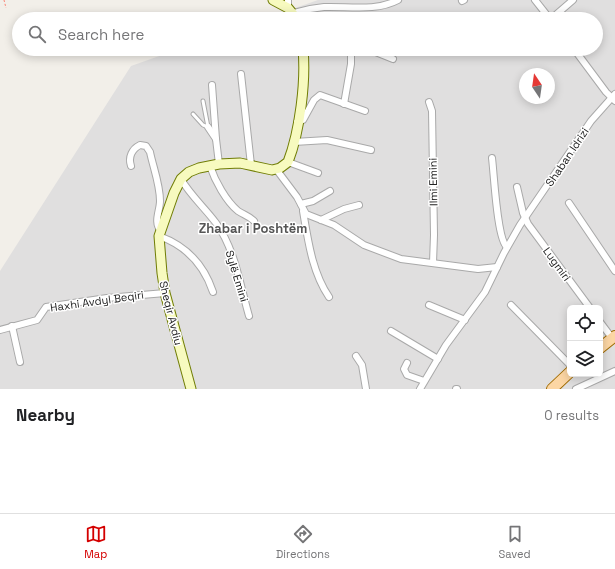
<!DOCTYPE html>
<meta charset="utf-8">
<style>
:root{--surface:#fff;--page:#f2f2f2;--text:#202124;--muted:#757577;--line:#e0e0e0;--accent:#d40000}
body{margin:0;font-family:"Space Grotesk",sans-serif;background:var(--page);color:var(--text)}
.controls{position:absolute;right:12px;bottom:12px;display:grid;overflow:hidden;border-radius:6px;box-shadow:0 2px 10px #0003}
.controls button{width:36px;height:36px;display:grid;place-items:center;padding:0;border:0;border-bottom:1px solid var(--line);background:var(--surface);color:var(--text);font:20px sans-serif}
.compass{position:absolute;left:519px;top:68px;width:36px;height:36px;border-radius:50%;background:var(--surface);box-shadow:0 2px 10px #0003;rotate:347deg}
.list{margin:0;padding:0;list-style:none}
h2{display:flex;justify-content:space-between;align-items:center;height:52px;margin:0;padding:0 16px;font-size:17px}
h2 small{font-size:13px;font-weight:400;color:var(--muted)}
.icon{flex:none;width:22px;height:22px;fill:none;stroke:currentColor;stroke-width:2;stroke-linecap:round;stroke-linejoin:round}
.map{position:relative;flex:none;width:615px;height:389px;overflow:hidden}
.search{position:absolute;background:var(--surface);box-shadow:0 2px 10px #0003;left:12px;right:12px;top:12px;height:44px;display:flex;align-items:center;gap:10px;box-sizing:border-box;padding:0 14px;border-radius:22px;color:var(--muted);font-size:15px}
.sheet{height:124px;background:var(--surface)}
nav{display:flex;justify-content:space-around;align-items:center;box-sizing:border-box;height:56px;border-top:1px solid var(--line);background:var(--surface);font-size:11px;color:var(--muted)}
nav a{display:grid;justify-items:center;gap:2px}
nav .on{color:var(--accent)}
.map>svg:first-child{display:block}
</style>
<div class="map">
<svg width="615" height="389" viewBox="0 0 615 389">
<rect width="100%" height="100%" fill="#f2efe9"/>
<!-- residential -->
<path fill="#e0dfdf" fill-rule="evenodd" d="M318,0H615V389H0V271L131,66L179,49H596V19H264ZM525,74H549V98H525ZM570,308H600V374H570Z"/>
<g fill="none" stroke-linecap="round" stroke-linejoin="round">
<!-- lane casing -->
<g stroke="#a9a9a9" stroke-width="5">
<g id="lane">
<path d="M203,101L208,127"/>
<path d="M193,114L203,125L208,127"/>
</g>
</g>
<!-- street casing -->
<g stroke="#a9a9a9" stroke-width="8">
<g id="street">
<path d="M535,0L550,19"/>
<path d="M462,1L464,0"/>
<path d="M288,8V0"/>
<path d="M293,13C303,10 313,8 324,7C348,6 375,12 398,0"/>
<path d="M551,19L573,0"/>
<path d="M368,49L393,59"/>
<path d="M574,49L606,92L615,101"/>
<path d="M241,74L251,165"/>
<path d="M212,85L216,139"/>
<path d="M429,102L432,111L434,235L433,263"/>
<path d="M344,104L351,64V49"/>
<path d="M297,122L303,120L314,100L320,95L365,111"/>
<path d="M208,127L216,139L219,164"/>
<path d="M294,142L327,140L371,150"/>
<path d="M492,158C494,173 497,240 507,247"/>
<path d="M288,162L318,173"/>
<path d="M131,166C128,157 132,149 140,145L146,146L150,152C153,167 160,184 160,201C160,211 153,222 161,231"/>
<path d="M210,166C215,181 226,201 238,211C244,215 249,216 254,221"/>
<path d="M276,169L297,197L306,214L334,225L364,245L401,259L478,269L497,267"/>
<path d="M181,179C190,195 205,208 216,223C235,249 240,285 249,316"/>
<path d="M517,187L523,213L528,224L590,308"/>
<path d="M569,203L615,271"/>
<path d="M301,204L313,201L330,191"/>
<path d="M303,211C308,240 312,272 329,297"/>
<path d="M321,220L344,209L359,205"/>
<path d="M159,236C187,246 204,265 213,292"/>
<path d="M429,305L465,320"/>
<path d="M511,305L570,365"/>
<path d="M600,322L612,338"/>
<path d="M12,326L20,362"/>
<path d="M0,330L37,320L46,307L107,298L165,293"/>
<path d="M391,331L438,359"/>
<path d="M356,356L362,365L366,389"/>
<path d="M407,363L404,369L407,375L424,381"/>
<path d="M420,389L446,345L485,292L504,253L520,225L591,121L615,94"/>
<path d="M456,389H457"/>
<path d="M576,389L615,371"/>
</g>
</g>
<!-- secondary casing -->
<g stroke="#707d05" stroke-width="11">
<g id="secondary">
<path d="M273,0L288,8L297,19"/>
<path d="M191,389L165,293L162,273L159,236L174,193L181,179L189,172L199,168L219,164L240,163L272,170L280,168L288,162C300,131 306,81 303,49"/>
</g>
</g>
<!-- primary casing -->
<g stroke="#a06b00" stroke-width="12">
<g id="primary">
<path d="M600,348L615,336"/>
<path d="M552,389L570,372"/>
</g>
</g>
<!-- path -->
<path stroke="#fa8072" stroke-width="1" stroke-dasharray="2 2" stroke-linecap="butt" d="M4,0L6,8"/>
<!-- lane -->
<use href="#lane" stroke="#fff" stroke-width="3"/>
<!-- street -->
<use href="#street" stroke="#fff" stroke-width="6"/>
<!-- secondary -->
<use href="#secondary" stroke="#f7fabf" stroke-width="9"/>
<!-- primary -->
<use href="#primary" stroke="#fcd6a4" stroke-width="10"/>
</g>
<g text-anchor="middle" stroke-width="3" stroke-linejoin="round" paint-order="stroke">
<!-- street labels -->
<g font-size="11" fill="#222" stroke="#fff">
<text transform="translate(567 157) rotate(-56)" y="4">Shaban Idrizi</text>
<text transform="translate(433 182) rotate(-91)" y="4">Ilmi Emini</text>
<text transform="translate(557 264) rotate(54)" y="4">Lugmiri</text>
<text transform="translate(237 276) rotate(73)" y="4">Sylë Emini</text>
<text transform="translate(97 301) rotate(-8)" y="4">Haxhi Avdyl Beqiri</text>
<text transform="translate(171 313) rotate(76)" y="4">Sheqir Avdiu</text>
</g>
<!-- quarter labels -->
<g font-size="13" font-weight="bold" fill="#555" stroke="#fff">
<text x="253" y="233">Zhabar i Poshtëm</text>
</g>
</g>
</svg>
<div class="controls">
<button><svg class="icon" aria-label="locate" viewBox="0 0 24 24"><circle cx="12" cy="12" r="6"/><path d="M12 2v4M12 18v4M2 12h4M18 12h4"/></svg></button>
<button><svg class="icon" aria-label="layers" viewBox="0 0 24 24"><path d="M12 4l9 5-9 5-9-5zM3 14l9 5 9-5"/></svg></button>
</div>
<svg class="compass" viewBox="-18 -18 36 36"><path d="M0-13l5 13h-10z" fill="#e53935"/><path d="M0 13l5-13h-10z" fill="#757577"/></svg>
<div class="search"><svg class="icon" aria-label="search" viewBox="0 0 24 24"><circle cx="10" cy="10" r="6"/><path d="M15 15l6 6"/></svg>Search here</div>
</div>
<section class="sheet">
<h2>Nearby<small>0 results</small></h2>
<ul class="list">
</ul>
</section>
<nav>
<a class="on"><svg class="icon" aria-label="map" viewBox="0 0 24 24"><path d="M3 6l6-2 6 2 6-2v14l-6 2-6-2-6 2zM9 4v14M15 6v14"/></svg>Map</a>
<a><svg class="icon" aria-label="directions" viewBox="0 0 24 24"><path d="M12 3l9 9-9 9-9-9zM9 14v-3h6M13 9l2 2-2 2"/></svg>Directions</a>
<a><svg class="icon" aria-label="saved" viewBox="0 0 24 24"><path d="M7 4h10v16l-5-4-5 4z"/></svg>Saved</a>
</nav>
